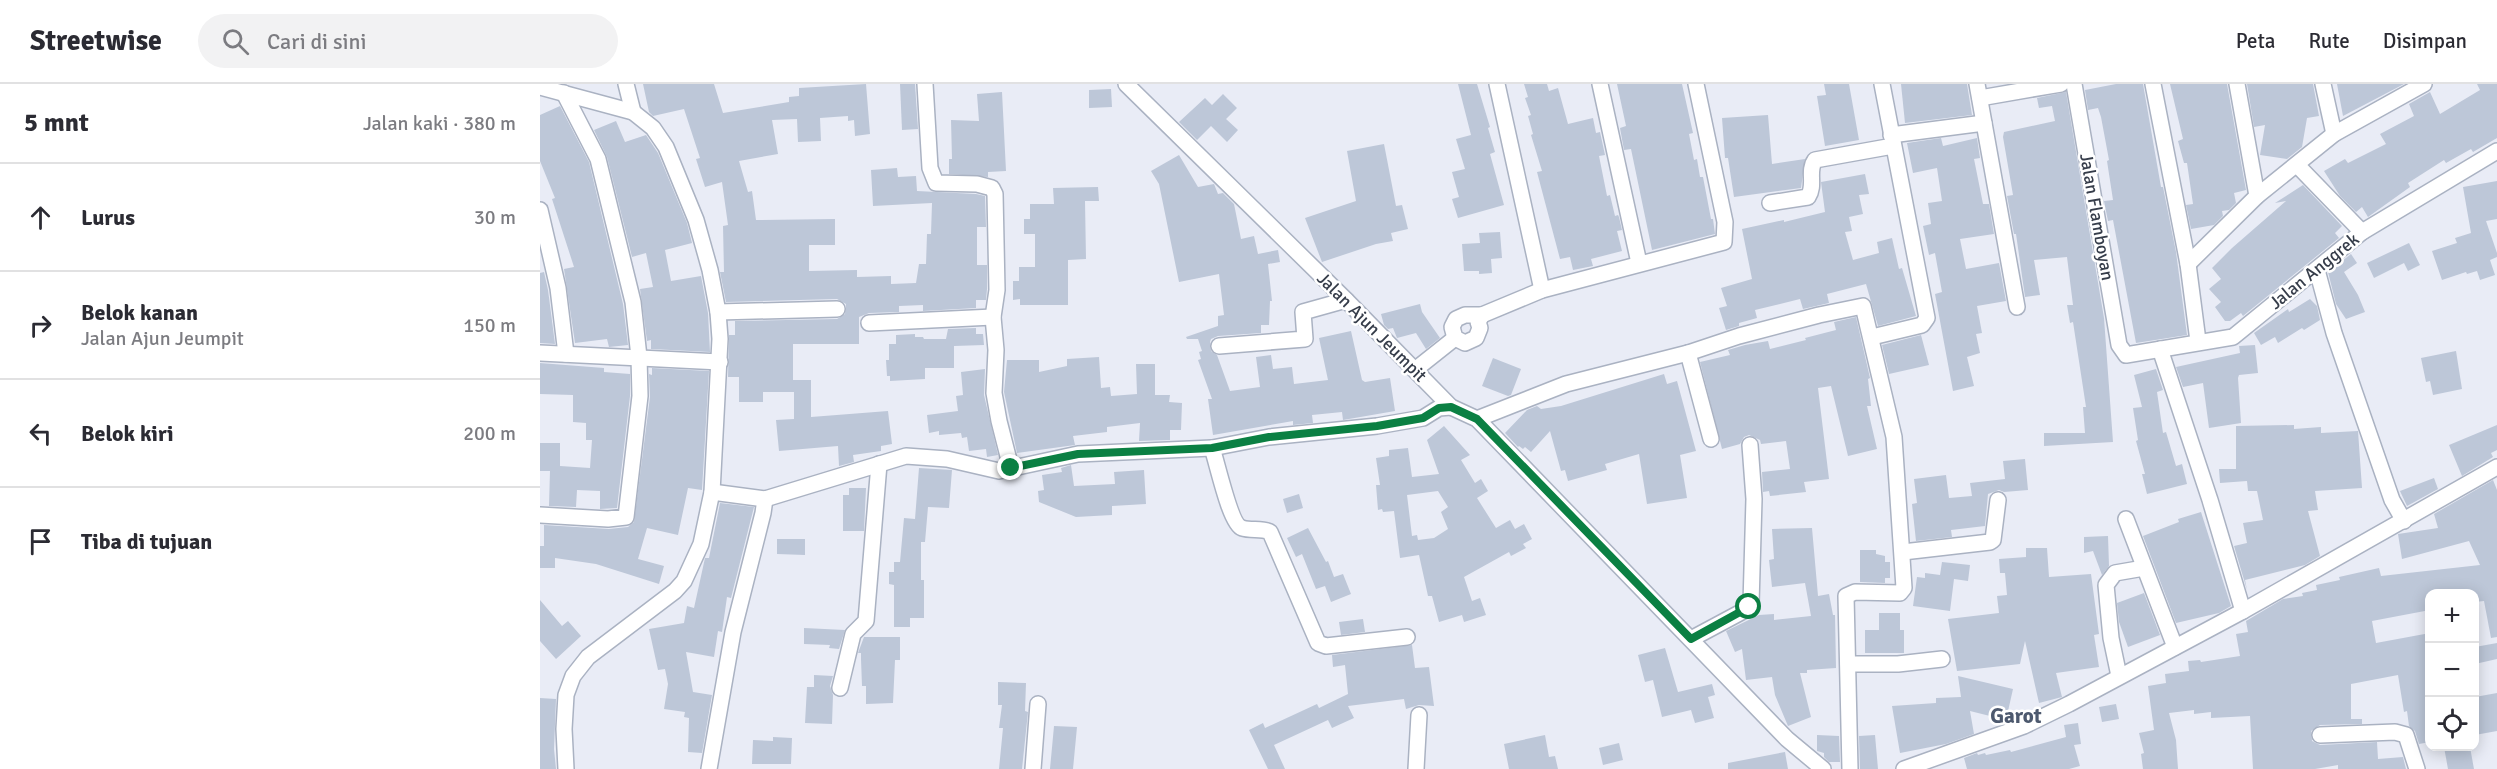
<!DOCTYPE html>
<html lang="id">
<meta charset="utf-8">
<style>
:root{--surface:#fff;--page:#f2f2f3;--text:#2b2b33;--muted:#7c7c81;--line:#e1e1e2}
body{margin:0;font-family:Signika,sans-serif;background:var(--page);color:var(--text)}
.controls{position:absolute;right:18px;bottom:18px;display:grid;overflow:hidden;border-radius:12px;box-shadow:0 3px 15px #0003}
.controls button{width:54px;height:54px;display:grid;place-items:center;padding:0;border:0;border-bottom:2px solid var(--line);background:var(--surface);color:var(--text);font:30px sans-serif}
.stop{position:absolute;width:18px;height:18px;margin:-14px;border:4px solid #0b8043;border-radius:50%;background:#fff}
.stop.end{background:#0b8043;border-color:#fff;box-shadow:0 2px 6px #0008}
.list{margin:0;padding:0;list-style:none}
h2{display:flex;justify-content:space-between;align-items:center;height:78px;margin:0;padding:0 24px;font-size:26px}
h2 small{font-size:20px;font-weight:400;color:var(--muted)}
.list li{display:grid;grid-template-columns:39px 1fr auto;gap:18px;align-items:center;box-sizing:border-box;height:108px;padding:0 24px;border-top:2px solid var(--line)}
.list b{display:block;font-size:22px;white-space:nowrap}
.list p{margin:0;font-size:20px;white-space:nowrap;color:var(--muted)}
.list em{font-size:20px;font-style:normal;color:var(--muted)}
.icon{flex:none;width:33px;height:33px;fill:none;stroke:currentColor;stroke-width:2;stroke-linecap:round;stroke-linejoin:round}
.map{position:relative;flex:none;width:1957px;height:685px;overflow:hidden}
header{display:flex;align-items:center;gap:36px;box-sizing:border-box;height:84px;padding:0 30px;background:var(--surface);border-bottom:2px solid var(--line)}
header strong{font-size:28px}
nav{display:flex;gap:33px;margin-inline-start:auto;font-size:21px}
.search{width:420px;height:54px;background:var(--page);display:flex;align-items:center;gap:15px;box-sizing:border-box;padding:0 21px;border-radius:33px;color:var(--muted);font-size:22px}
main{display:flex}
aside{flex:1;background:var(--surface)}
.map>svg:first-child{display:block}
</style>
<header>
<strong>Streetwise</strong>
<div class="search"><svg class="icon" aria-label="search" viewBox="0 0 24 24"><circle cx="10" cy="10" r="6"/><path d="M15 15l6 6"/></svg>Cari di sini</div>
<nav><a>Peta</a><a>Rute</a><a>Disimpan</a></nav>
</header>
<main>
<aside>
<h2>5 mnt<small>Jalan kaki · 380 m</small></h2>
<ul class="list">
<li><svg class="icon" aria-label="ahead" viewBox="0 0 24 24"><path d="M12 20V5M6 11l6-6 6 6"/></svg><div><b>Lurus</b></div><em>30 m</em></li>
<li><svg class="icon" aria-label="right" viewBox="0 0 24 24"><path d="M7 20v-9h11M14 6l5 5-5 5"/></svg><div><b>Belok kanan</b><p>Jalan Ajun Jeumpit</p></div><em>150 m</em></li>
<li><svg class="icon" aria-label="left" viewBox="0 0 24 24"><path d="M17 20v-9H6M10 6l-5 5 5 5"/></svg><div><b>Belok kiri</b></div><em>200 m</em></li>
<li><svg class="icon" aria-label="arrive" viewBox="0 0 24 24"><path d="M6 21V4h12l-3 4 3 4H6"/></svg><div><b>Tiba di tujuan</b></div></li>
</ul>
</aside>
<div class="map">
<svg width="1957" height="685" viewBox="0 0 1957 685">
<rect width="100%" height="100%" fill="#e9ecf6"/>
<!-- building -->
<g fill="#bdc7d8" fill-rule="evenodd">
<path d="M103,0H174L183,29L249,18V13L259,12V4L326,0L330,50L315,52L314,36L308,37V32L280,34L281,57L258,58L257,35L232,36L238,70L199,77L208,108L212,107L216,136L295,135V161H269V187L317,186V193L351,192V200L376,199L379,180H386L387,150H391L392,119L333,122L331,86L357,84L358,93L376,92L377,107L436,110L445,112L446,143H437V181H447V205L446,216H436V224L383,227V221L359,222V228L329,229L319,233V260H253V296H271V333L348,327L352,360L341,362V367L313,371L314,378L299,382L298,362L239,367L236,336L254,335V308H223V318H199V293H188L189,251H195V237L297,235L305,230L306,220L297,215L186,218L180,188H184L183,142L188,141L182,98L165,103L156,75L160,74L144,25L113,32L109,28Z"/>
<path d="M360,0H375L378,45L362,46Z"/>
<path d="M918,0H937L950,43L948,44L955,68L950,70L964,121L918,134L912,115L919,113L912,88L925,85L916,55L931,51Z"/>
<path d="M984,0H1007L1009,7L1018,4L1028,40L1053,34L1056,49L1060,48L1065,71L1059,72L1067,112L1070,111L1075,132L1078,131L1079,133L1082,146L1077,147L1082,167L1051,175L1053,182L1033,186L1030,173L1020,175L997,88L1002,87L991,51L993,50L988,32L991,31L985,14L988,13Z"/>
<path d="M1077,0H1142L1153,49L1149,50L1154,76L1157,75L1160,93H1163L1171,135H1173L1175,150L1112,166L1091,65L1084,66L1080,44L1086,42Z"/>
<path d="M1284,0H1309L1319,56L1285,62L1277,12L1286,11Z"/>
<path d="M1361,0H1427L1432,31L1365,39Z"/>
<path d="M1576,0H1603L1621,103H1623L1636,168L1647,251L1596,259L1573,136L1568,137L1564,117L1573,116L1567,77L1569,76L1561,33L1558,24L1548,26L1545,6Z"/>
<path d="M1630,0H1687L1706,106L1694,109L1696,119L1689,126L1682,127L1683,132L1674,141L1651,145L1646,121L1653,120L1647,79H1644L1638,57L1643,55Z"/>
<path d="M1707,0H1773L1779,32L1767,34L1762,63L1747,75L1720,71L1725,41L1714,43Z"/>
<path d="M1797,0H1864L1803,32Z"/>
<path d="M1937,0H1957V54L1933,68L1931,65L1906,79L1904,76L1868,99L1870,103L1828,133L1822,123L1816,128L1800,112L1784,87L1805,75L1808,79L1846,60L1840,50L1874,32L1869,20L1890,8L1900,30L1940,6Z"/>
<path d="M571,5L572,23L549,24V6Z"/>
<path d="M462,8L466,87L448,88V93L409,90V75H412L411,36L439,37L437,10Z"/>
<path d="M1526,8L1564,234L1573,358L1504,362V349H1545L1543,323H1546L1533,238L1530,239L1527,221H1533L1527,173L1494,176L1500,211L1485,213L1476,150H1474L1467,112L1473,111L1463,53L1464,48L1515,37L1512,22L1499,24L1497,14Z"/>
<path d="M683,10L697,24L686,35L698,46L687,58L671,42L657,56L639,38L665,14L672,21Z"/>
<path d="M20,22L49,78L83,220L88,261L69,263L67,255L35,259L24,185L34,183L12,115L15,114L0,77V31Z"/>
<path d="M1228,31L1232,80L1265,75L1261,104L1194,113L1188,74H1185L1182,34Z"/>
<path d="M76,37L85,58L106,51L118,69L147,139L152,159L125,166L131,197L161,192L168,229L170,268L111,265V256L107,257L100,205L113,203L106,169L92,173L67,73L54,46Z"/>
<path d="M1401,54L1403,62L1437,54L1440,74L1434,75L1443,120H1449L1454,150L1420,155L1426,185L1459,179L1466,217L1437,222L1442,249L1436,250L1440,269L1427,273L1434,302L1413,307L1395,210L1402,208L1395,169L1389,171L1383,142L1391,140L1388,119L1402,117L1397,84L1373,89L1367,59Z"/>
<path d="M844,60L856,122L862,121L868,145L851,149L853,157L836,160L782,178L765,134L816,117L807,67Z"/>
<path d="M639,71L658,103L674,100L678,110L683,109L694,120L701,155L714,152L718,170L738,166L740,178L728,180L732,217H730L729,241H721V249L678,252L671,255L670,258L671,267L677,271L690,307L720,303L716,273L731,271L733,285L752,283L754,300L788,296L779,254L811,247L822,296L825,298L850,294L855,327L803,336L802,328L772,331L773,339L753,341V337L673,351L668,315H672L658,276L661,275L659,268L662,267L658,255H647L646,253L678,242V232L684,231L679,190L639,198L619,100L611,87Z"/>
<path d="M1325,90L1329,110L1319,111L1323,130L1309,133L1312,147L1305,148L1313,176L1339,169L1337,158L1352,154L1359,185L1362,184L1376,232L1338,242L1326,200L1287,210L1289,219L1263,225L1260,215L1215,226L1217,234L1199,239V242L1186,246L1179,224L1187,222L1181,204L1212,195L1202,145L1244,136V138L1285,128L1281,98Z"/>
<path d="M1957,97V135L1946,137L1957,169V173L1950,176L1955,191L1940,196L1937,187L1927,190L1926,188L1902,196L1892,167L1917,159L1915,154L1931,149L1923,103Z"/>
<path d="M1763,101L1802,142L1795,149L1799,154L1703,232L1701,229L1690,237H1685L1675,223L1681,218L1669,205L1681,195L1672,184L1692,164L1746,117L1735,119Z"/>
<path d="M558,103L559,117H545L546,175L528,176V221H480V215L473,216V197H479V183H495V150H484V135H490V120H514L513,104Z"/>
<path d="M960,148L962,174L951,175L952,189L939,190V187H924L922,160L940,159L939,149Z"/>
<path d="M1869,159L1880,181L1868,187L1864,179L1834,194L1827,179Z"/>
<path d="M1811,170L1817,179L1804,188L1818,211L1825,228L1806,235L1796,220L1788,188Z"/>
<path d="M4,188L8,206L15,260L0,259V189Z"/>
<path d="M1770,215L1777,222L1780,236L1764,246L1762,244L1738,259L1735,253L1721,261L1714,249L1748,225L1749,228Z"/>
<path d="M880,220L882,228L900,254L886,265L876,249L857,254L853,244L848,245L844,241L841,230Z"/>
<path d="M1316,233L1330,294L1328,295L1331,322H1327L1337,365L1308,372L1291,302L1278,304L1289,395L1264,398L1266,408L1230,412L1229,407L1223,408L1222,388L1250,385L1246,357L1221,360L1220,356L1209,351L1204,353L1200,360L1182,365L1160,278L1190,271L1188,266L1205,261L1228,257L1230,265L1266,256L1265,254L1296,246L1294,238Z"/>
<path d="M436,244V250H443L444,261L414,262V284H385V295L350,297V292H347L346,276H349V260H356V251L375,250V253H383L384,255H406L408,245Z"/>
<path d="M1381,251L1389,281L1349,290L1342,261Z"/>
<path d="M1715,261L1718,289L1699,291L1698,294L1701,339L1669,344L1663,299L1643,303L1636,283L1700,269L1699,262Z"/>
<path d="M1916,267L1922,305L1893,311L1890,297L1886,298L1881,274Z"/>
<path d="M559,273L561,304L570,303L571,312L597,310L596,280H615V311H630L629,318L642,319L641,346H630V356L599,357L600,339L567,343V348L533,352L535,361L477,369L464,308L467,276H499V288L527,282V275Z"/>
<path d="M953,274L981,285L971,311L968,312L942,302Z"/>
<path d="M0,279L64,284V288L90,290V312L77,424L60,425V407L37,406L36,423L9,422L10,387H0V359H20V382L50,384L52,356H46V339L33,338V311L0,310Z"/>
<path d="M112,284L169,287L162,406L148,404L138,451L107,444L98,475L124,482L119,500L56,480L15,474V484H0V462H4V441L69,445L88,443L94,438L110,313L109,290L112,291Z"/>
<path d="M445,285L444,311L458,371L447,373L446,365L429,367L427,353L422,354L421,349L399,351V347L389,349L387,331L418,327L416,312L423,311L421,288Z"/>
<path d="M1616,285L1623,306L1617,308L1623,349L1626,348L1636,382L1642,380L1647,400L1607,410L1602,390H1605L1596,357L1598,356L1593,324L1602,323L1594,291Z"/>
<path d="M1124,290L1127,300L1137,297L1156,367L1140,371L1147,414L1107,420L1099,370L1065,380L1067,386L1028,397L1025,386L1021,387L1010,347L991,368L985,363L983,365L979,362L978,363L965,349L987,326L997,322L1001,325L1021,322Z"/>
<path d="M1754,341V345L1781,343V349L1818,347L1822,404L1775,407L1778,426L1768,427L1780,472L1765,481L1705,496L1707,506L1694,462L1707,459L1703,439L1723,436L1717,407H1708L1707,397L1680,399L1679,385H1696V342Z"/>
<path d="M1957,341V366L1951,369L1953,373L1922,392L1909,361Z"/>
<path d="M904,342L930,371L921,376L935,399L941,395L948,407L937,414L956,444L970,436L975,445L984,440L992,455L983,460L986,464L971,472L969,468L924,493L932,517L940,514L946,531L924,538L922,531L899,538L892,512H888L879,471L860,474L854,427L843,428L842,425L838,426L836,401H840L836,374L849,372V366L868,364L872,393L899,390L887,356ZM898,407L908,423L901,428L908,445L894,454L878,456L877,451L872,452L867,411Z"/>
<path d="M1485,375L1488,406L1464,408L1459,406L1448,410L1445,442L1411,446L1412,453L1376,457L1372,420L1377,419L1374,395L1406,391L1409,414L1432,412L1430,399L1465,395L1463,377Z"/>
<path d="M531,381L534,402L575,400L574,388L604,386L606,420L572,422V431L536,433L499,418L498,407L504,406L502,391L522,388L521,384Z"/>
<path d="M379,384L412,386L409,424L388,423L385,458H381V496H384V534H370V543H354V501L349,500V488H354V478H360L364,434L375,435Z"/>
<path d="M1894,394L1898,405L1867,422L1860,407Z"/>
<path d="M1953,396L1957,406V553L1951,554L1944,517L1935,518V510H1890V526L1832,537L1836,559L1890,549V658L1879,660L1875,647L1869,642L1867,627L1864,628L1858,591L1811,600V635H1822V640L1780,641L1771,647L1772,657L1780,661L1837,658L1838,675L1863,673L1866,685H1798V681L1775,685H1713L1710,632L1671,634V628L1654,630V626L1629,629L1636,656L1638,685H1603L1601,670L1604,669L1599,649L1614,646L1608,602L1626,599L1625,590L1649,587L1648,577L1660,576L1661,578L1700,572L1696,550L1708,548L1706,537L1743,515L1763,512L1762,509L1777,506L1776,501L1800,496L1799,493L1839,484L1841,492L1940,481L1929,457L1862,475L1858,450L1898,444L1894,430Z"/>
<path d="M309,404H326L324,447H303V411H309Z"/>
<path d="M759,410L763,424L747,429L743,415Z"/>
<path d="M180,419L214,423L191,514L187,513L182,548L178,547L174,573L146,568L153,608L172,611L162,669L148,668L149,634L144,633L145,628L124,625L128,600L125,585L118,586L109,545L144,539L147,522L154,524L165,474H169Z"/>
<path d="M1661,428L1691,522L1679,529L1636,539L1603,452L1639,438L1638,435Z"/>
<path d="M768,444L786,478L788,477L794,493L803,490L811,510L791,518L785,502L776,505L762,470L756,473L747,454Z"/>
<path d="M1272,444L1278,512L1289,510L1293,531H1295L1296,584L1267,586V589H1260L1271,633L1248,642L1235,611L1232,593L1206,596L1202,565L1195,568L1186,547L1219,531L1234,530V536L1271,532L1265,499L1232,503L1229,476L1234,475L1232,445Z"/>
<path d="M1568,452L1569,482L1562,491L1553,467L1544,469V453Z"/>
<path d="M237,455H265V471L237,470Z"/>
<path d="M1486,464H1507L1509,493L1551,490L1559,550L1554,551L1559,583L1516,589L1522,613L1499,619L1485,557L1480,580L1417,587L1408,535L1459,529L1457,512L1467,511L1465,489H1460L1459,475L1486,473Z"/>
<path d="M1320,466H1336V470L1345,472V478H1350V494H1345V499L1320,498Z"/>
<path d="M1402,478L1430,481L1428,497L1414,495L1410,527L1373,522L1377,493L1385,494V489L1400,491Z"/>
<path d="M1604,509L1620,551L1588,563L1579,538L1577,519Z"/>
<path d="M0,516L22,542L28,537L41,552L16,575L0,557Z"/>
<path d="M1339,529H1360V546H1364V569H1325V546H1339Z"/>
<path d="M823,535L825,548L801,551L799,538Z"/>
<path d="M264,544L305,546L299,565L289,564L290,561L264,560Z"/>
<path d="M324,553H360V576H355L353,619L326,620V602H322L321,575V569H318Z"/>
<path d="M1957,559V575L1935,580V563Z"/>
<path d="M872,561L875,584L889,583L894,622L879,621L866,625L864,615L808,622L814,634L792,644L788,636L734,661L745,685H728L709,646L723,639L725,644L777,620L779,624L808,610L805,581L793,583L792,571Z"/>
<path d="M1125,564L1138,608L1172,600L1175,611L1168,613L1174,634L1155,639L1151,626L1122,633L1113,596L1105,598L1098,571Z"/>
<path d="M274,591L293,592L290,602L293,611L292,640L265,639L267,603H274Z"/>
<path d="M1418,592L1473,605L1466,636L1430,627L1434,650L1406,660L1360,669L1352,622L1396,619V614L1421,613Z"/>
<path d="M458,598L486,599L485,627L488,628L482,685H459L463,644H459L462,621H458Z"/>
<path d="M1957,609V647L1935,651V613Z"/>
<path d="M0,614L16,615L14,665L16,685H0Z"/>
<path d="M1576,620L1579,635L1562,638L1559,623Z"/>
<path d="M1538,639L1541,660L1534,661L1540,682L1529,685H1427L1424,674L1437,669L1438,671L1445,669L1446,671L1470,666L1471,668L1526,653L1524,641Z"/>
<path d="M514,642L537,643L533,685H510Z"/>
<path d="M1005,651L1009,673L1015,672L1018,685H969L964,660Z"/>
<path d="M1277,651L1299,652L1300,678H1289L1284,673V669L1277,667Z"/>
<path d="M1335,651L1338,685H1320L1319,652Z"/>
<path d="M233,653L252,654L251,680H212L213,656L233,657Z"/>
<path d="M1079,659L1083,676L1063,681L1059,664Z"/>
<path d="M1904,663H1930L1934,685H1908Z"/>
<path d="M1245,668L1248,685H1188V679Z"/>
</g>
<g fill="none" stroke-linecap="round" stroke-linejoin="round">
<!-- minor casing -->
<g stroke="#aab2c2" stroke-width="18">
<g id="minor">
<path d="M86,0L93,28"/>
<path d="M385,0L390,84L396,99L437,100L452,104L455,110L457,206L453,233L456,266L454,309L459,337L471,384"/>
<path d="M586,0L806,216L911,323L937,335L1247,655L1283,685"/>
<path d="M957,0L1002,206"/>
<path d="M1060,0L1099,179"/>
<path d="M1437,0L1477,223"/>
<path d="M1534,0L1579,261L1586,271L1693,253L1822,148L1957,67"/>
<path d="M1613,0L1648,180L1658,257"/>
<path d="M1697,0L1717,112"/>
<path d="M1783,0L1794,50"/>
<path d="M0,3L93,28L113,44L126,63L156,136L170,186L178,228L180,255L172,408L161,460L144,497L135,507L48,573L33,592L26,611L24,645L26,685"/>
<path d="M1440,14L1521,0"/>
<path d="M1351,51L1444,39"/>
<path d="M1757,81L1822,148"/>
<path d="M1230,119L1268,113C1276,101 1267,87 1275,76L1353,62"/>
<path d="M0,126L18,204L26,270"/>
<path d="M1648,180L1717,112L1794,50L1884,0"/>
<path d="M1777,186L1794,249L1852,416L1864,437"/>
<path d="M178,228L297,225"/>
<path d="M925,231H942L938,238L940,244L936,254L925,259L915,254L912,243L916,235Z"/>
<path d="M942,231L1002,206L1184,158L1185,138L1156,0"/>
<path d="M329,239L453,233"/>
<path d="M1332,253L1382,241L1387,234L1342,0"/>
<path d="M679,262L765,255L763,228L806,216"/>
<path d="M1620,265L1670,416L1703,527"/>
<path d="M0,269L180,278"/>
<path d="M1148,269L1171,355"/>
<path d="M876,285L915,254"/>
<path d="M937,335L1026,300L1148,269L1199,252L1279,231L1323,222L1354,353L1364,504L1360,509L1315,508L1306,512L1310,685"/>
<path d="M672,364C677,378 690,440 702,444C711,447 721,444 730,448L778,559L786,562L867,553"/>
<path d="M172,408L225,415L366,372L407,375L459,387L538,370L672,364L729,353L837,342L883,334L899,324L911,323"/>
<path d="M0,431L68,435L86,433L100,312L99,273L93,218L58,75L24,9"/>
<path d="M1586,435L1635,563"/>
<path d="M1363,468L1450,458L1453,456L1458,416"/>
<path d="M1151,555L1207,525L1211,520L1214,415L1210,361"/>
<path d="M1308,580H1358L1402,575"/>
<path d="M1579,592L1571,554L1566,501L1575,489L1604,484"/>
<path d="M300,604L313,550L326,537L339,380"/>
<path d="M1780,651L1855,648L1866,651L1877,685"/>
<path d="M169,685L193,548L223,429L225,415"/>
<path d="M493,685L498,620"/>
<path d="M876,685L879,631"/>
<path d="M1364,685L1484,642L1529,620L1703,527L1957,383"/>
</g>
</g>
<!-- minor -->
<use href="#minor" stroke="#fff" stroke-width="15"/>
</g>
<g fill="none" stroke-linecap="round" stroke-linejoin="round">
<!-- route -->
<path stroke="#0b8043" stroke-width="8" d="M471,384L538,370L672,364L729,353L837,342L883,334L899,324L911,323L937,335L1151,555L1209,523"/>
</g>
<g text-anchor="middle" stroke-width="5" stroke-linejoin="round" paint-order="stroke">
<!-- street labels -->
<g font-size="18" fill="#363d4a" stroke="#fff">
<text transform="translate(1557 133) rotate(80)" y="6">Jalan Flamboyan</text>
<text transform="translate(1774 187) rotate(-39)" y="6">Jalan Anggrek</text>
<text transform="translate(832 243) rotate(45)" y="6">Jalan Ajun Jeumpit</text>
</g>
<!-- quarter labels -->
<g font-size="21" font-weight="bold" fill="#4d596e" stroke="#fff">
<text x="1476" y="639">Garot</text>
</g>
</g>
</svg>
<div class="controls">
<button>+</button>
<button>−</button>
<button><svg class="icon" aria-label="locate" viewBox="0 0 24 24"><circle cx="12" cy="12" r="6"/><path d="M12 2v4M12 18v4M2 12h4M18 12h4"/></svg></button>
</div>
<div class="stop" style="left:1209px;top:523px"></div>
<div class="stop end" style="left:471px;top:384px"></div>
</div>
</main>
